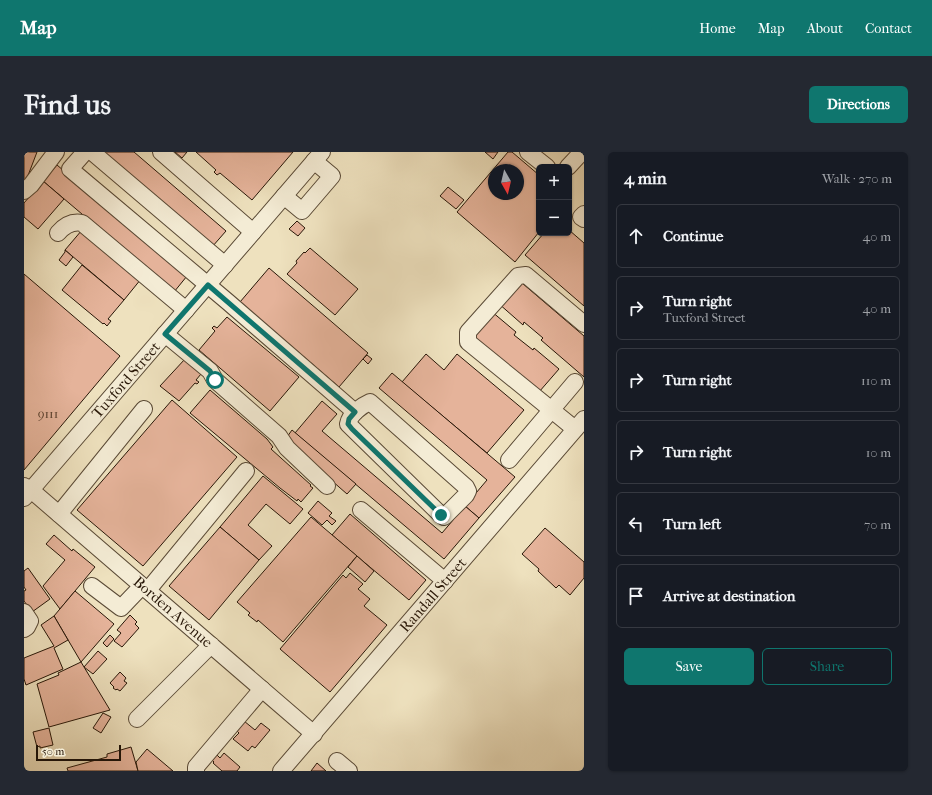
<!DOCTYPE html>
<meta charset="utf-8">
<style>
:root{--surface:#171b24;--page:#242831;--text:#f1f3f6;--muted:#9ea1a6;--line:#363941;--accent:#0f766e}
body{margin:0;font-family:"IM FELL French Canon",serif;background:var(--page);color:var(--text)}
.controls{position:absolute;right:12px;top:12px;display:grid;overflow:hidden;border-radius:6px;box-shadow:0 1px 3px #0004}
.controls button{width:36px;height:36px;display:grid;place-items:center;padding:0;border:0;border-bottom:1px solid var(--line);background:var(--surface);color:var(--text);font:20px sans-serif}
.compass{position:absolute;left:464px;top:12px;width:36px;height:36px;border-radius:50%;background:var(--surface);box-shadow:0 1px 3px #0004;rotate:172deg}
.scale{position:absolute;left:12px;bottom:10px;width:85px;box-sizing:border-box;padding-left:4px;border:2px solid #281708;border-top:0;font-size:11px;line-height:14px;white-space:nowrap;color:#281708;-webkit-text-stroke:3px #f4ecd5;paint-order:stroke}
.stop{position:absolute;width:12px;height:12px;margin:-9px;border:3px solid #0f766e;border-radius:50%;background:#fff}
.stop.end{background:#0f766e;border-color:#fff;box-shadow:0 1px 4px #0008}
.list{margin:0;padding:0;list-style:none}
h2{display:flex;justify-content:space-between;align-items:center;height:52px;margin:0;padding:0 16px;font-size:17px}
h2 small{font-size:13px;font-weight:400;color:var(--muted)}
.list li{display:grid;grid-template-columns:26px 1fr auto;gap:12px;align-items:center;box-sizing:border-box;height:64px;margin:0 8px 8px;padding:0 8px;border:1px solid var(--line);border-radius:6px}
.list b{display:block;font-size:15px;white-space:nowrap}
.list p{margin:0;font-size:13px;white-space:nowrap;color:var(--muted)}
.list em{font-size:13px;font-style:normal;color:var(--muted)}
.actions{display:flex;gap:8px;padding:12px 16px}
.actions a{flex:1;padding:9px 0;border:1px solid var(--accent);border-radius:6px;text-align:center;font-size:14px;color:var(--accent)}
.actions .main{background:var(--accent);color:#fff}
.icon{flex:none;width:22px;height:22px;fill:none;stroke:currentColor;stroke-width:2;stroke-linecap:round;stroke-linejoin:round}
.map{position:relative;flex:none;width:560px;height:619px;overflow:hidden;border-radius:6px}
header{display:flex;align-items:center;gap:24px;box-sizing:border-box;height:56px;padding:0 20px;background:var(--accent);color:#fff}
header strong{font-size:19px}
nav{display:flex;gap:22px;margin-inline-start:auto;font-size:14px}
.intro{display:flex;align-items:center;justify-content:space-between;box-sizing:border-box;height:96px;padding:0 24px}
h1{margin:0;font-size:28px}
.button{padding:10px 18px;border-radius:6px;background:var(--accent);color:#fff;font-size:14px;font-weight:700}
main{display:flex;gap:24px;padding:0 24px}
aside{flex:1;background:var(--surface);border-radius:6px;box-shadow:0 1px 3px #0004}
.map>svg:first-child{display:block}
</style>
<header>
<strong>Map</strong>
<nav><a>Home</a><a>Map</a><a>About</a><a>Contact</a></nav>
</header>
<div class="intro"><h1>Find us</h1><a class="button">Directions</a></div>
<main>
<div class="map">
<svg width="560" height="619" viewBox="0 0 560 619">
<rect width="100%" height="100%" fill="#eee1be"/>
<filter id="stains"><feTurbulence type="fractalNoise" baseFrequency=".005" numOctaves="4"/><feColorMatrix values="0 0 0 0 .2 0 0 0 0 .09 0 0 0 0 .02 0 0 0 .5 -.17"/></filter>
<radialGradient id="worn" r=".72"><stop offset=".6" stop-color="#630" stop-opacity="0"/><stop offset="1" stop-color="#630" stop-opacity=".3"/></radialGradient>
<!-- building -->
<g fill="#e5b39a" stroke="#281708" fill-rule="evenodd">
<path d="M0,0H13L0,34Z"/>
<path d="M77,0H110L202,79L188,95Z"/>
<path d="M151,0H163L158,6Z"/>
<path d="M172,0H269L228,48L196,21L193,23L190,20L192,18Z"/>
<path d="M461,0H474L469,7Z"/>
<path d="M484,0H488L515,23V80L491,110L433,60ZM470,18H494V42H470Z"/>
<path d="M33,13L163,124L150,140L19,29Z"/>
<path d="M19,29L40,47L14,77L0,65V51Z"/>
<path d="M424,35L440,48L432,57L416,44Z"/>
<path d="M273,69L281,76L274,84L265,77Z"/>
<path d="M58,78L117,127L100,148L41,98Z"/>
<path d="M545,78L560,91V154L501,103L520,81H545Z"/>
<path d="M286,96L334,137L311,163L263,122L273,111L272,109L280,100L281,101Z"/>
<path d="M41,98L49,105L42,114L35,108L41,100Z"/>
<path d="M58,113L100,148L84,167L87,169L83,174L80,171L79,172L38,138Z"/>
<path d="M245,116L344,201L315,235L216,150Z"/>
<path d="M0,122L96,204L0,318Z"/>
<path d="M498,131L560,184V225L517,188L519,186L500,170L499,173L474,151Z"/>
<path d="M467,159L492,180L490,183L509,198L510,196L535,217L515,240L451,186L450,179Z"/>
<path d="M203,165L275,225L246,259L175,198L191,179L188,176L190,174L193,176Z"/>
<path d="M402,202L420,218L433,202L500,258L463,301L378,230Z"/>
<path d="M343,203L348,207L344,212L339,207Z"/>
<path d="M161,207L177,222L172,228L175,230L173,232L171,231L155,249L136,234Z"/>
<path d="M368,221L491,325L455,366L441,354L463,328L355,236Z"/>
<path d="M186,238L243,287L249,295L247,297L287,333L286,334L289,336L277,350L274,347L273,349L256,336L166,261Z"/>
<path d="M148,248L213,305L119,414L53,358Z"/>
<path d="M298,249L313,262L298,279L418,381L441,354L455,366L420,407L271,281Z"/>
<path d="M268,278L332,332L323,342L267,293L269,290L263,285Z"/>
<path d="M239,324L279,357L266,372L242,352L224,373L248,394L235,408L196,375Z"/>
<path d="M294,349L308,361L305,364L312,369L308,373L303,368L298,373L284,361Z"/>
<path d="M326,362L402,428L385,448L308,383Z"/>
<path d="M287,365L333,404L259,490L234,468L233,470L224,463L226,461L213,450Z"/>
<path d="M196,375L235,408L185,468L145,434Z"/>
<path d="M521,376L560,410V426L546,443L535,433L532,436L514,419L515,417L498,402Z"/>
<path d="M30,383L48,399L49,397L71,415L36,457L19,434L41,408L22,392Z"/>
<path d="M333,404L350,419L341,430L324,415Z"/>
<path d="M4,416L26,447L8,460L0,449V439L2,438L0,435V419Z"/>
<path d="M326,421L339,432L334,437L346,447L340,454L363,473L306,540L256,497L319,423L322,426Z"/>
<path d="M51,439L90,472L57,510L30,464Z"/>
<path d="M106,463L113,470L111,472L115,476L98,495L90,489L97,481L93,478Z"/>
<path d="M30,464L44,488L30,496L39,517L2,533L0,527V506L30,494L17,473Z"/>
<path d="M86,483L90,487L83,495L79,491Z"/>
<path d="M74,499L83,507L69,522L60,515Z"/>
<path d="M57,510L86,558L25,575L13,532L35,523L34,521Z"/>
<path d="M96,520L102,526L100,529L103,531L96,539L93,537L92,538L89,536L90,535L86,531Z"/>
<path d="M79,561L87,565L77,581L69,576Z"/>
<path d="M220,569L231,578L237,571L246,578L231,596L228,594L224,599L209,587L215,581L212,578Z"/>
<path d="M25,576L29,593L16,596V594L13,595L9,580Z"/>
<path d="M107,595L114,619H44L43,616L83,605V602Z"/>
<path d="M123,597L149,619H114L112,610Z"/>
<path d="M200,601L216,615L213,619H198L189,611L190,610L188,608L193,603L196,606Z"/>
<path d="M293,611L302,619H287Z"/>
</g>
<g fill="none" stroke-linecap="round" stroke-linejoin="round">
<!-- minor casing -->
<g stroke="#5a4a36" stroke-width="18">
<g id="minor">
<path d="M61,0L46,17L204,150L331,260"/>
<path d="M68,0L201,113"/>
<path d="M137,0L229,80"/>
<path d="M504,0L523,15"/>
<path d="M544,15L558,0"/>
<path d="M0,39L7,33L32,0"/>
<path d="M260,44L278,59L308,24L290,9"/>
<path d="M560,62L557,65L560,67"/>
<path d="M34,81C40,74 48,69 58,71L162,158"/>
<path d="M141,182L186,219L191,228L255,284L263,296L303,334"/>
<path d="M346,250L442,335L444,339L442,343L420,365L417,363L324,272C326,262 337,254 346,250Z"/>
<path d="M551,277L444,190V180L494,124L502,123L560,172"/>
<path d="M485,308L551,230"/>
<path d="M0,334L7,338L290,582"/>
<path d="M0,346L298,0"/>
<path d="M337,358L421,429"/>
<path d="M35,362L120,257"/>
<path d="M68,434L97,456L118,434"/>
<path d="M124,438L222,319"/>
<path d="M0,460L6,469L3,475L0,477"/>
<path d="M113,567L187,493"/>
<path d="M313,609L325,619"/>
<path d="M172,619V615L238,537"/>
<path d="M257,619L560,267"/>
</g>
</g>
<!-- minor -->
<use href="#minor" stroke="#f4ecd5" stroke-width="16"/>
</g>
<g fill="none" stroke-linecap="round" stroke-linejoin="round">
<!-- route -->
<path stroke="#0f766e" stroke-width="5" d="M191,228L186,219L141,182L184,133L331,260L325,267L324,272L328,277L417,363"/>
</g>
<g text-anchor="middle" stroke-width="3" stroke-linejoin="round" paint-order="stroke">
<!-- number labels -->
<g font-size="13" fill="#573e2c">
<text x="24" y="266">9111</text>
</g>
<!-- street labels -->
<g font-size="15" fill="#281708" stroke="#f4ecd5">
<text transform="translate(102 228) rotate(-49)" y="5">Tuxford Street</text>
<text transform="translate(409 443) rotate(-49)" y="5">Randall Street</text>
<text transform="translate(149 460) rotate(41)" y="5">Borden Avenue</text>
</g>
</g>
<rect width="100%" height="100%" filter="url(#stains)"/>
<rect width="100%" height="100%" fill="url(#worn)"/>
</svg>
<div class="controls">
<button>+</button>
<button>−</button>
</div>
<svg class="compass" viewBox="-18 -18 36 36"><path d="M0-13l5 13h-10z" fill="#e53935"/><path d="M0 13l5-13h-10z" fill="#9ea1a6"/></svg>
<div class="scale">50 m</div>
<div class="stop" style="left:191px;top:228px"></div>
<div class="stop end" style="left:417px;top:363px"></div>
</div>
<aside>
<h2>4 min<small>Walk · 270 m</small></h2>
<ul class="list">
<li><svg class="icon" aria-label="ahead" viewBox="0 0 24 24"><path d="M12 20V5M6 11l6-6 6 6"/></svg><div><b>Continue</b></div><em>40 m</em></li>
<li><svg class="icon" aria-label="right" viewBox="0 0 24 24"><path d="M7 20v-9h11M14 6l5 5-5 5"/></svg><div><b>Turn right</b><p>Tuxford Street</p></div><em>40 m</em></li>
<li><svg class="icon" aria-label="right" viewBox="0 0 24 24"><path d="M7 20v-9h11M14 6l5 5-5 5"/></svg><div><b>Turn right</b></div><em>110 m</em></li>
<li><svg class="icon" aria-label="right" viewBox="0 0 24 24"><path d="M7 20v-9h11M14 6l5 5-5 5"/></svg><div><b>Turn right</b></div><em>10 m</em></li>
<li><svg class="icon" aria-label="left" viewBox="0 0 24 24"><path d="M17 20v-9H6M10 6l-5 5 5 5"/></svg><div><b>Turn left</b></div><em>70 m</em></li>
<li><svg class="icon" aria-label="arrive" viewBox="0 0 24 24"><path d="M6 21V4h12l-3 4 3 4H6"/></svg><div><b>Arrive at destination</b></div></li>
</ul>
<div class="actions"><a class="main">Save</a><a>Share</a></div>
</aside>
</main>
